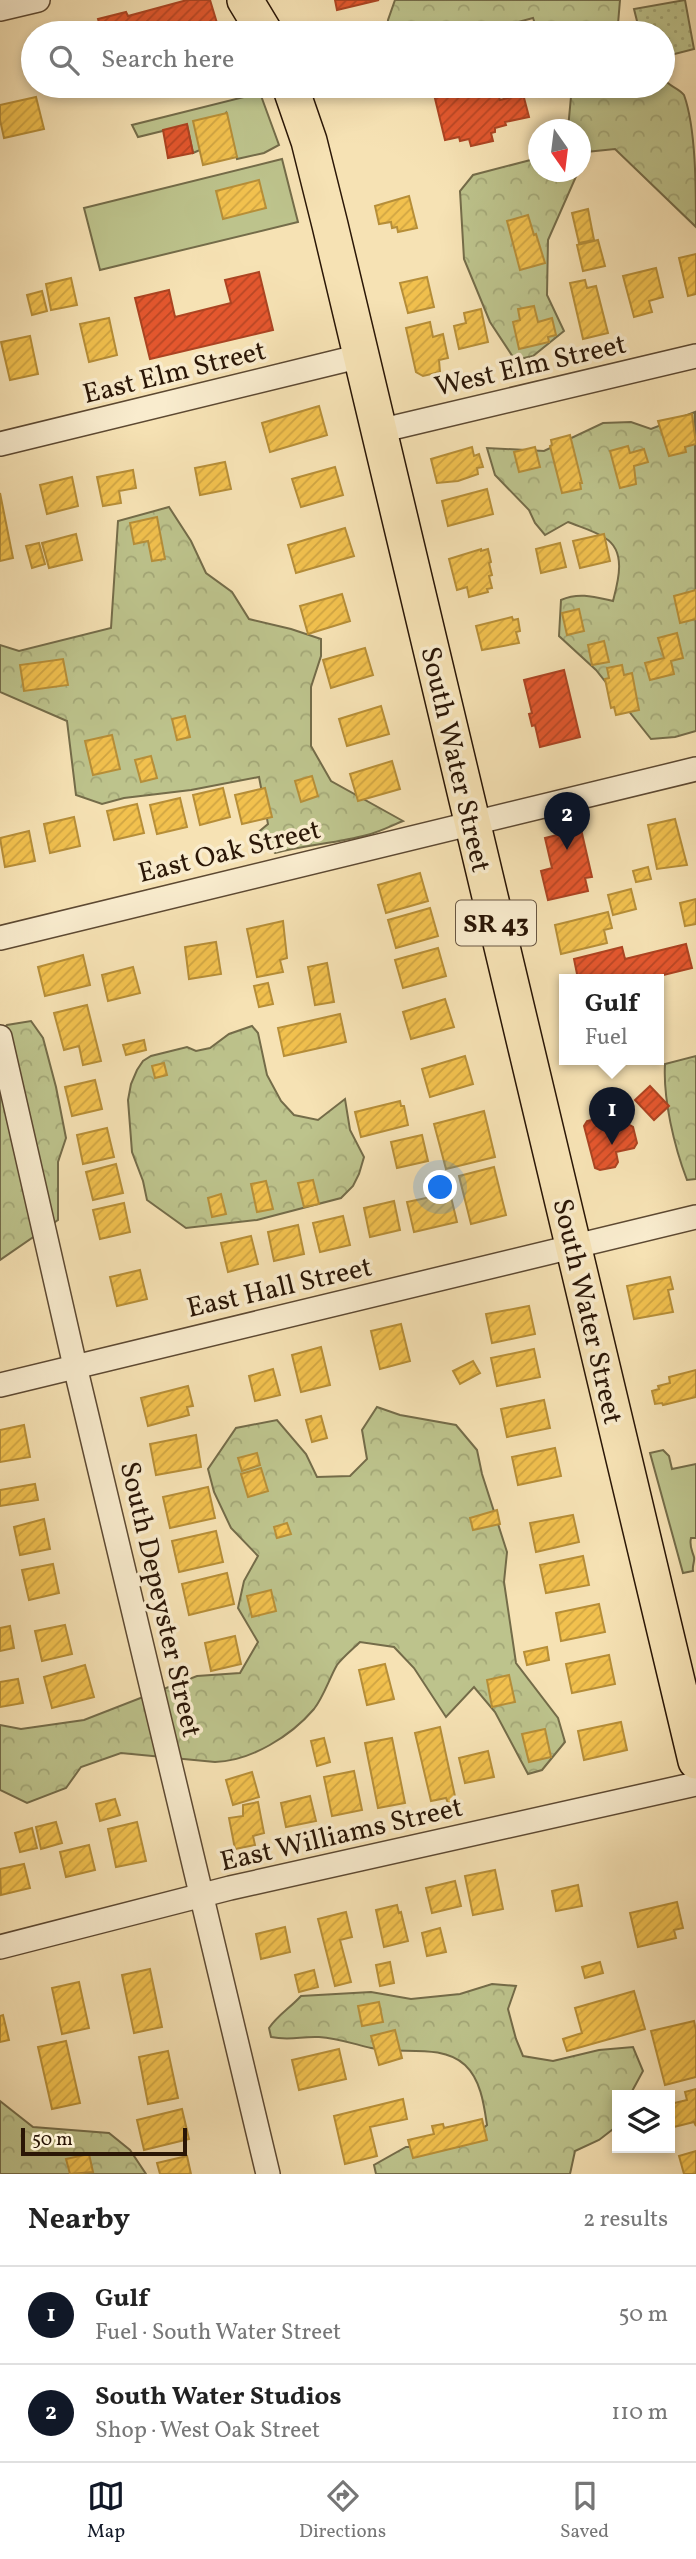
<!DOCTYPE html>
<meta charset="utf-8">
<style>
:root{--surface:#fff;--page:#f6f6f6;--text:#222;--muted:#767676;--line:#e0e0e0;--accent:#111827}
body{margin:0;font-family:Vollkorn,serif;background:var(--page);color:var(--text)}
.controls{position:absolute;right:21px;bottom:21px;display:grid;overflow:hidden;border-radius:0px;box-shadow:0 4px 10px #0003}
.controls button{width:63px;height:63px;display:grid;place-items:center;padding:0;border:0;border-bottom:2px solid var(--line);background:var(--surface);color:var(--text);font:35px sans-serif}
.compass{position:absolute;left:528px;top:119px;width:63px;height:63px;border-radius:50%;background:var(--surface);box-shadow:0 4px 10px #0003;rotate:166deg}
.scale{position:absolute;left:21px;bottom:18px;width:166px;box-sizing:border-box;padding-left:7px;border:4px solid #2a1606;border-top:0;font-size:19px;line-height:24px;white-space:nowrap;color:#2a1606;-webkit-text-stroke:5px #f9ecce;paint-order:stroke}
.you{position:absolute;left:441px;top:1188px;width:24px;height:24px;margin:-18px;border:5px solid #fff;border-radius:50%;background:#1a73e8;box-shadow:0 0 0 10px #1a73e833}
.badge{display:grid;place-items:center;width:46px;height:46px;border-radius:50%;background:var(--accent);color:#fff;font-size:23px;font-weight:700}
.pin{position:absolute;translate:-50% -58px;filter:drop-shadow(0 2px 4px #0008)}
.pin::after{content:'';position:absolute;top:37px;width:24px;height:21px;background:inherit;clip-path:polygon(0 0,100% 0,50% 100%)}
.popup{position:absolute;left:559px;top:974px;width:105px;height:91px;box-sizing:border-box;display:grid;place-content:center;border-radius:0px;background:var(--surface);filter:drop-shadow(0 2px 5px #0005);font-size:23px;white-space:nowrap;color:var(--muted)}
.popup b{font-size:26px;color:var(--text)}
.popup::after{content:'';position:absolute;left:50%;top:100%;margin-left:-14px;border:14px solid transparent;border-top-color:var(--surface)}
.list{margin:0;padding:0;list-style:none}
h2{display:flex;justify-content:space-between;align-items:center;height:91px;margin:0;padding:0 28px;font-size:30px}
h2 small{font-size:23px;font-weight:400;color:var(--muted)}
.list li{display:grid;grid-template-columns:46px 1fr auto;gap:21px;align-items:center;box-sizing:border-box;height:98px;padding:0 28px;border-top:2px solid var(--line)}
.list b{display:block;font-size:26px;white-space:nowrap}
.list p{margin:0;font-size:23px;white-space:nowrap;color:var(--muted)}
.list em{font-size:23px;font-style:normal;color:var(--muted)}
.icon{flex:none;width:38px;height:38px;fill:none;stroke:currentColor;stroke-width:2;stroke-linecap:round;stroke-linejoin:round}
.map{position:relative;flex:none;width:696px;height:2174px;overflow:hidden}
.search{position:absolute;background:var(--surface);box-shadow:0 4px 10px #0003;left:21px;right:21px;top:21px;height:77px;display:flex;align-items:center;gap:18px;box-sizing:border-box;padding:0 24px;border-radius:38px;color:var(--muted);font-size:26px}
.sheet{height:287px;background:var(--surface)}
nav{display:flex;justify-content:space-around;align-items:center;box-sizing:border-box;height:98px;border-top:2px solid var(--line);background:var(--surface);font-size:19px;color:var(--muted)}
nav a{display:grid;justify-items:center;gap:4px}
nav .on{color:var(--accent)}
.map>svg:first-child{display:block}
</style>
<div class="map">
<svg width="696" height="2174" viewBox="0 0 696 2174">
<defs>
<pattern id="forest-crowns" width="20" height="18" patternUnits="userSpaceOnUse" patternTransform="scale(1.75)"><rect width="20" height="18" fill="#bdc38c"/><path d="M2 6a3 3 0 1 1 6 0M12 15a3 3 0 1 1 6 0" fill="none" stroke="#a3a777"/></pattern>
<pattern id="park-dots" width="8" height="8" patternUnits="userSpaceOnUse" patternTransform="scale(1.75)"><rect width="8" height="8" fill="#bdc38c"/><path d="M2 2h.1M6 6h.1" fill="none" stroke="#a3a777" stroke-width="1.8" stroke-linecap="round"/></pattern>
<pattern id="homes-hatch" width="6" height="6" patternUnits="userSpaceOnUse" patternTransform="scale(1.75)"><rect width="6" height="6" fill="#f2c14e"/><path d="M-1 1l2-2M0 6l6-6M5 7l2-2" fill="none" stroke="#d0a543"/></pattern>
<pattern id="shops-hatch" width="6" height="6" patternUnits="userSpaceOnUse" patternTransform="scale(1.75)"><rect width="6" height="6" fill="#e4572e"/><path d="M-1 1l2-2M0 6l6-6M5 7l2-2" fill="none" stroke="#b94725"/></pattern>
</defs>
<rect width="100%" height="100%" fill="#f6e2b4"/>
<filter id="stains"><feTurbulence type="fractalNoise" baseFrequency=".00286" numOctaves="4"/><feColorMatrix values="0 0 0 0 .2 0 0 0 0 .09 0 0 0 0 .02 0 0 0 .5 -.17"/></filter>
<radialGradient id="worn" r=".72"><stop offset=".6" stop-color="#630" stop-opacity="0"/><stop offset="1" stop-color="#630" stop-opacity=".3"/></radialGradient>
<!-- grass -->
<g fill="#bdc38c" stroke="#746c49" stroke-width="2">
<path d="M260,93L279,145L264,153L237,159L226,113L200,150L193,153L187,125L138,137L132,125Z"/>
<path d="M282,159L298,222L100,270L84,208Z"/>
<path d="M663,1450L669,1456L672,1469L696,1464V1538H691C689,1546 692,1550 694,1557C695,1562 692,1565 693,1571L683,1573L650,1453Z"/>
</g>
<!-- forest -->
<g fill="url(#forest-crowns)" stroke="#746c49" stroke-width="2">
<path d="M395,0H620L618,24L614,33H538L533,18L478,33H387L388,20Z"/>
<path d="M663,78C668,86 679,88 684,95C696,128 696,189 696,227L615,149L586,152L581,165L580,130L568,129L572,86H663Z"/>
<path d="M538,158V172H578L548,240L547,295L564,331L533,356L515,360L490,322L464,259L460,191L473,175Z"/>
<path d="M695,412L696,731L675,737L651,739L596,670L559,636L561,600C579,592 595,597 613,601C618,582 627,551 605,538C595,531 580,527 568,522L545,535L535,523L529,510L495,475L487,448L544,451L603,423L631,422L651,429Z"/>
<path d="M169,507L191,541L206,573L232,592L249,619L291,629L321,639V656L311,687V746L331,781L403,821C391,826 379,832 367,835C337,843 306,845 275,853L256,834L268,824L259,777L191,790L124,798L102,804L76,795L67,721L0,692V645L19,651L111,628L118,521Z"/>
<path d="M31,1021L43,1038L56,1087L66,1138L58,1162V1220L0,1260V1032L7,1025Z"/>
<path d="M252,1026L258,1033L267,1075L281,1101L294,1115L318,1120L345,1099L350,1130L364,1157L359,1174L353,1186L341,1198L257,1220L186,1228L147,1200L143,1181L132,1152L128,1100L131,1084L137,1070L143,1061L151,1056L187,1047L196,1051L210,1048L229,1034Z"/>
<path d="M696,1056V1179L687,1180C674,1146 663,1099 665,1064Z"/>
<path d="M377,1407L400,1415L456,1425L477,1450L482,1474L507,1552L504,1582L516,1663L558,1718L565,1742L542,1770L528,1774L495,1712L474,1687L446,1717L414,1668L394,1647L360,1642C353,1649 343,1657 337,1665C329,1679 324,1696 314,1709C291,1736 251,1761 215,1762L121,1753L81,1767L66,1788L27,1803L0,1790V1725L21,1729L84,1720L197,1676L240,1673L258,1642L238,1608L244,1581L258,1556L231,1528L214,1492L208,1469L236,1428L277,1420L306,1454L317,1477L350,1476L367,1459L362,1430Z"/>
<path d="M492,1984L516,1986L508,2009L516,2039L523,2056L553,2061L599,2050L633,2047L643,2071L630,2095H617V2126L599,2140L575,2151L570,2174H376L374,2165L406,2147H459L487,2125C484,2105 481,2080 465,2065C441,2043 400,2055 371,2048C354,2044 337,2038 319,2037C301,2036 291,2041 271,2037L269,2028C278,2015 290,2008 301,1996L371,1992L411,1999L460,1994Z"/>
<path d="M0,2101L33,2127L109,2133L130,2150L146,2174H0Z"/>
</g>
<!-- park -->
<path fill="url(#park-dots)" stroke="#746c49" stroke-width="2" d="M685,0L694,49L663,57V33H640L634,9Z"/>
<!-- homes -->
<g fill="url(#homes-hatch)" stroke="#b68e38" stroke-width="2">
<path d="M36,97L44,129L4,138L0,120V105Z"/>
<path d="M227,113L237,157L203,165L193,121Z"/>
<path d="M259,180L266,208L223,219L216,191Z"/>
<path d="M409,196L417,228L398,232L397,227L392,228L391,222L379,224L375,206Z"/>
<path d="M588,209L594,240L579,243L572,213Z"/>
<path d="M528,215L534,235L536,234L545,263L520,270L507,221Z"/>
<path d="M598,240L605,266L583,271L577,245Z"/>
<path d="M696,254V294L688,296L679,258Z"/>
<path d="M656,268L663,297L649,301L652,312L634,317L623,276Z"/>
<path d="M427,277L434,307L408,313L400,283Z"/>
<path d="M71,278L77,305L51,310L46,284Z"/>
<path d="M585,280L587,288L596,286L608,333L583,339L570,283Z"/>
<path d="M42,291L47,311L32,315L27,295Z"/>
<path d="M534,306L538,322L552,318L556,335L548,337L549,342L519,349L513,322L520,320L518,309Z"/>
<path d="M481,309L488,342L459,349L454,326L466,323L464,313Z"/>
<path d="M109,318L117,355L89,362L80,324Z"/>
<path d="M430,322L433,337L443,334L448,358L439,360L440,372L423,376L416,372L406,328Z"/>
<path d="M30,336L38,374L10,380L1,342Z"/>
<path d="M319,406L327,435L270,452L262,423Z"/>
<path d="M692,414L696,444L685,447L686,452L669,456L658,421Z"/>
<path d="M570,435L582,483H580L581,489L562,493L550,446L552,445L551,440Z"/>
<path d="M628,446L630,453L644,449L648,462L634,466L636,484L620,488L610,451Z"/>
<path d="M472,447L474,456L479,454L483,467L477,468L478,474L458,481L437,483L431,459Z"/>
<path d="M535,447L540,467L519,472L514,452Z"/>
<path d="M225,462L231,489L200,495L195,468Z"/>
<path d="M335,467L343,495L301,507L292,479Z"/>
<path d="M133,470L136,488L119,491L121,503L103,506L97,477Z"/>
<path d="M72,477L78,506L47,514L40,485Z"/>
<path d="M487,489L493,514L448,526L442,501Z"/>
<path d="M0,493L13,558L0,561Z"/>
<path d="M157,517L165,559L152,561L148,541L134,544L130,523Z"/>
<path d="M345,528L354,556L296,573L288,545Z"/>
<path d="M76,534L82,560L49,568L42,543Z"/>
<path d="M604,534L610,561L580,568L573,541Z"/>
<path d="M39,543L45,564L32,568L26,546Z"/>
<path d="M560,543L566,567L541,573L536,549Z"/>
<path d="M481,549V551L488,549L491,562L489,563L492,575L489,576L492,588L487,589L488,592L469,597L467,587L457,590L449,559Z"/>
<path d="M696,590V619L680,623L674,596Z"/>
<path d="M342,594L350,621L308,634L300,606Z"/>
<path d="M579,609L584,631L567,635L562,613Z"/>
<path d="M512,617L513,620L518,619L520,631L516,632L519,643L482,650L476,626Z"/>
<path d="M677,633L683,658L671,661L674,674L650,680L645,663L664,658L658,638Z"/>
<path d="M604,641L609,662L592,665L588,645Z"/>
<path d="M365,648L373,675L331,688L323,660Z"/>
<path d="M63,659L68,685L24,691L20,665Z"/>
<path d="M622,665L624,675L632,673L639,710L616,715L614,707L611,708L605,679L609,678L607,668Z"/>
<path d="M381,706L389,734L347,746L339,719Z"/>
<path d="M185,716L190,737L177,740L172,719Z"/>
<path d="M112,735L120,769L93,775L85,741Z"/>
<path d="M151,756L157,778L141,782L135,760Z"/>
<path d="M392,761L400,789L358,801L350,774Z"/>
<path d="M312,776L318,796L301,802L295,781Z"/>
<path d="M223,788L230,817L200,825L193,795Z"/>
<path d="M265,788L272,817L242,824L235,795Z"/>
<path d="M180,798L187,827L157,834L150,805Z"/>
<path d="M137,804L144,833L114,840L107,811Z"/>
<path d="M74,817L80,846L50,853L44,824Z"/>
<path d="M675,819L687,865L657,869L648,825Z"/>
<path d="M29,831L35,861L5,867L0,838Z"/>
<path d="M648,867L651,879L636,882L633,871Z"/>
<path d="M420,873L428,901L386,913L378,885Z"/>
<path d="M631,889L636,909L613,915L608,895Z"/>
<path d="M696,899V924L685,926L680,903Z"/>
<path d="M430,908L438,936L396,948L388,920Z"/>
<path d="M608,912L612,928L604,930L607,943L561,954L555,925Z"/>
<path d="M283,921L287,958L280,960L283,972L257,977L247,929Z"/>
<path d="M216,942L221,974L189,979L185,947Z"/>
<path d="M438,948L446,976L403,988L395,960Z"/>
<path d="M83,955L90,985L45,996L38,967Z"/>
<path d="M327,963L334,1002L315,1005L308,967Z"/>
<path d="M133,967L140,993L108,1001L102,975Z"/>
<path d="M268,983L273,1004L259,1007L254,986Z"/>
<path d="M445,999L454,1027L411,1039L403,1012Z"/>
<path d="M87,1005L101,1061L83,1065L79,1046L64,1050L54,1013Z"/>
<path d="M340,1014L346,1042L284,1056L278,1028Z"/>
<path d="M144,1040L146,1050L126,1055L123,1045Z"/>
<path d="M465,1056L473,1084L430,1097L422,1069Z"/>
<path d="M164,1063L167,1075L155,1078L152,1066Z"/>
<path d="M95,1080L102,1109L72,1116L65,1087Z"/>
<path d="M400,1101L401,1106H404L408,1125L361,1137L355,1112Z"/>
<path d="M484,1111L495,1157L446,1169L434,1124Z"/>
<path d="M107,1128L114,1157L83,1164L77,1135Z"/>
<path d="M422,1135L428,1161L397,1168L391,1142Z"/>
<path d="M116,1164L123,1193L93,1200L86,1172Z"/>
<path d="M494,1167L506,1215L471,1224L459,1176Z"/>
<path d="M313,1180L319,1204L304,1207L298,1183Z"/>
<path d="M266,1181L273,1209L257,1212L251,1184Z"/>
<path d="M450,1193L457,1222L414,1232L407,1202Z"/>
<path d="M221,1194L226,1214L212,1217L208,1198Z"/>
<path d="M394,1201L400,1230L370,1237L364,1208Z"/>
<path d="M124,1203L130,1232L100,1239L93,1210Z"/>
<path d="M343,1216L350,1245L320,1252L313,1223Z"/>
<path d="M298,1225L304,1254L274,1261L268,1232Z"/>
<path d="M251,1236L258,1264L228,1272L221,1243Z"/>
<path d="M140,1270L147,1299L117,1306L110,1277Z"/>
<path d="M670,1277L673,1289L668,1290L673,1312L634,1319L627,1286Z"/>
<path d="M529,1306L535,1334L492,1343L486,1314Z"/>
<path d="M401,1324L410,1361L380,1369L371,1331Z"/>
<path d="M321,1347L330,1385L301,1392L292,1355Z"/>
<path d="M534,1349L540,1377L497,1386L491,1358Z"/>
<path d="M473,1361L480,1373L460,1384L453,1371Z"/>
<path d="M273,1369L280,1395L255,1401L249,1376Z"/>
<path d="M696,1370V1397L663,1405L662,1403L655,1404L652,1391L659,1389L658,1386L670,1383L669,1377Z"/>
<path d="M188,1386L193,1406L187,1407L189,1415L148,1426L141,1398Z"/>
<path d="M544,1400L550,1428L507,1437L501,1409Z"/>
<path d="M321,1416L327,1438L312,1442L306,1420Z"/>
<path d="M24,1425L30,1457L0,1462V1430Z"/>
<path d="M196,1435L201,1467L156,1475L150,1444Z"/>
<path d="M555,1448L561,1476L518,1485L512,1457Z"/>
<path d="M257,1453L260,1465L242,1471L238,1458Z"/>
<path d="M261,1468L268,1491L248,1497L241,1474Z"/>
<path d="M35,1484L38,1500L0,1506V1490Z"/>
<path d="M208,1487L215,1518L170,1528L163,1497Z"/>
<path d="M497,1510L500,1524L473,1530L470,1518Z"/>
<path d="M573,1515L579,1542L536,1552L530,1523Z"/>
<path d="M44,1519L50,1549L20,1555L14,1527Z"/>
<path d="M287,1523L291,1534L277,1538L274,1527Z"/>
<path d="M216,1531L223,1562L179,1572L172,1541Z"/>
<path d="M583,1556L589,1585L546,1593L540,1565Z"/>
<path d="M53,1564L59,1593L29,1600L22,1570Z"/>
<path d="M227,1573L234,1604L189,1615L182,1584Z"/>
<path d="M271,1590L276,1611L252,1617L247,1596Z"/>
<path d="M599,1604L605,1632L561,1641L556,1613Z"/>
<path d="M65,1625L72,1654L42,1661L35,1631Z"/>
<path d="M10,1626L14,1648L0,1651V1628Z"/>
<path d="M235,1636L241,1664L211,1671L205,1643Z"/>
<path d="M547,1647L549,1660L527,1665L524,1652Z"/>
<path d="M609,1655L615,1684L572,1693L566,1664Z"/>
<path d="M385,1664L394,1699L367,1705L359,1670Z"/>
<path d="M85,1665L94,1697L52,1708L44,1677Z"/>
<path d="M509,1675L515,1702L492,1707L487,1680Z"/>
<path d="M18,1679L23,1703L0,1707V1682Z"/>
<path d="M621,1722L627,1750L584,1760L578,1731Z"/>
<path d="M440,1727L456,1801L448,1803L446,1798L431,1801L415,1733Z"/>
<path d="M545,1729L551,1757L529,1762L522,1734Z"/>
<path d="M324,1738L330,1762L317,1766L311,1741Z"/>
<path d="M392,1738L405,1803L378,1808L365,1743Z"/>
<path d="M488,1751L494,1777L465,1783L459,1758Z"/>
<path d="M354,1771L362,1810L332,1816L324,1777Z"/>
<path d="M252,1772L259,1797L233,1805L226,1780Z"/>
<path d="M310,1796L316,1821L286,1827L281,1803Z"/>
<path d="M115,1799L120,1815L100,1821L96,1804Z"/>
<path d="M258,1802L264,1833L253,1836L255,1845L235,1849L229,1818L243,1816V1805Z"/>
<path d="M56,1822L62,1843L41,1849L36,1827Z"/>
<path d="M137,1822L146,1861L116,1867L108,1829Z"/>
<path d="M32,1828L37,1848L20,1852L15,1833Z"/>
<path d="M89,1845L95,1870L66,1877L60,1852Z"/>
<path d="M24,1864L30,1888L1,1895L0,1869Z"/>
<path d="M495,1870L503,1909L473,1915L465,1876Z"/>
<path d="M455,1881L461,1906L432,1913L426,1888Z"/>
<path d="M578,1885L582,1906L556,1911L552,1891Z"/>
<path d="M677,1902L683,1928L674,1930L676,1938L638,1947L630,1913Z"/>
<path d="M397,1905L399,1913L401,1912L408,1941L384,1947L376,1910Z"/>
<path d="M346,1912L352,1937L340,1940L351,1982L335,1986L318,1919Z"/>
<path d="M285,1927L290,1952L261,1959L256,1934Z"/>
<path d="M440,1928L446,1952L427,1956L422,1933Z"/>
<path d="M390,1962L394,1983L380,1986L376,1965Z"/>
<path d="M600,1962L603,1973L585,1978L582,1967Z"/>
<path d="M150,1969L162,2027L134,2033L122,1975Z"/>
<path d="M314,1970L318,1987L299,1992L295,1975Z"/>
<path d="M79,1982L89,2028L62,2034L52,1988Z"/>
<path d="M634,1991L645,2029L567,2051L563,2039L582,2033L575,2008Z"/>
<path d="M379,2002L383,2022L362,2026L358,2006Z"/>
<path d="M3,2015L9,2040L0,2042V2016Z"/>
<path d="M694,2021L696,2030V2077L665,2085L651,2031Z"/>
<path d="M395,2030L402,2058L379,2065L371,2036Z"/>
<path d="M66,2041L80,2103L52,2109L38,2047Z"/>
<path d="M339,2049L346,2079L299,2090L292,2060Z"/>
<path d="M168,2051L178,2098L148,2104L139,2057Z"/>
<path d="M696,2089V2126L694,2122L670,2128V2104L687,2100L685,2092Z"/>
<path d="M403,2099L407,2119L370,2127L377,2156L345,2164L334,2116Z"/>
<path d="M182,2109L189,2139L144,2150L137,2120Z"/>
<path d="M482,2119L487,2140L413,2158L408,2140L434,2134L432,2126L443,2124L444,2128Z"/>
<path d="M696,2151V2174H684L679,2156Z"/>
<path d="M89,2154L93,2172L70,2174L66,2159Z"/>
<path d="M187,2156L191,2174H160L157,2163Z"/>
</g>
<!-- shops -->
<g fill="url(#shops-hatch)" stroke="#ac4422" stroke-width="2">
<path d="M187,0H210L220,33H172L171,31L163,33H102L98,19L126,12L128,16Z"/>
<path d="M335,0H379L337,10Z"/>
<path d="M432,86H496L500,100L523,94L529,117L505,122L506,125L495,128V132L491,133L493,141L471,146L469,139L460,141L459,137L445,140Z"/>
<path d="M187,124L193,153L168,158L163,130Z"/>
<path d="M259,272L273,330L150,359L135,298L169,290L175,317L231,303L225,280Z"/>
<path d="M564,670L580,737L540,747L535,725L532,726L529,714L532,713L524,680Z"/>
<path d="M581,829L592,877L585,878L588,891L548,900L541,871L552,868L545,838Z"/>
<path d="M686,944L692,968L647,979H578L574,959L622,947L625,959Z"/>
<path d="M650,1086L669,1106L654,1120L635,1100Z"/>
<path d="M603,1117L608,1120L610,1129L628,1124L633,1127L637,1143L634,1148L616,1152L618,1162L615,1167L600,1170L595,1168L584,1126L587,1121Z"/>
</g>
<g fill="none" stroke-linecap="round" stroke-linejoin="round">
<!-- street casing -->
<g stroke="#5d4932" stroke-width="26">
<g id="street">
<path d="M0,9L38,0"/>
<path d="M379,431L696,356"/>
<path d="M0,444L361,356"/>
<path d="M0,938L696,769"/>
<path d="M0,1037L75,1366L268,2174"/>
<path d="M0,1385L696,1217"/>
<path d="M0,1947L230,1888L696,1784"/>
</g>
</g>
<!-- primary casing -->
<g stroke="#2a1606" stroke-width="38">
<g id="primary">
<path d="M245,0L265,33"/>
<path d="M290,86L309,141L330,225L696,1761"/>
</g>
</g>
<!-- street -->
<use href="#street" stroke="#f9ecce" stroke-width="23"/>
<!-- primary -->
<use href="#primary" stroke="#f6e2b4" stroke-width="35"/>
</g>
<g text-anchor="middle" stroke-width="7" stroke-linejoin="round" paint-order="stroke">
<!-- shield labels -->
<rect fill="#f9ecce" stroke="#685642" stroke-width="2" x="456" y="900.5" width="80" height="45" rx="5"/>
<g font-size="26" font-weight="bold" fill="#2a1606">
<text x="496" y="932">SR 43</text>
</g>
<!-- street labels -->
<g font-size="28" fill="#2a1606" stroke="#f9ecce">
<text transform="translate(530 364) rotate(-13)" y="10">West Elm Street</text>
<text transform="translate(174 371) rotate(-14)" y="10">East Elm Street</text>
<text transform="translate(457 759) rotate(77)" y="10">South Water Street</text>
<text transform="translate(229 850) rotate(-14)" y="10">East Oak Street</text>
<text transform="translate(279 1286) rotate(-13)" y="10">East Hall Street</text>
<text transform="translate(589 1311) rotate(77)" y="10">South Water Street</text>
<text transform="translate(162 1599) rotate(77)" y="10">South Depeyster Street</text>
<text transform="translate(341 1833) rotate(-13)" y="10">East Williams Street</text>
</g>
</g>
<rect width="100%" height="100%" filter="url(#stains)"/>
<rect width="100%" height="100%" fill="url(#worn)"/>
</svg>
<div class="controls">
<button><svg class="icon" aria-label="layers" viewBox="0 0 24 24"><path d="M12 4l9 5-9 5-9-5zM3 14l9 5 9-5"/></svg></button>
</div>
<svg class="compass" viewBox="-18 -18 36 36"><path d="M0-13l5 13h-10z" fill="#e53935"/><path d="M0 13l5-13h-10z" fill="#767676"/></svg>
<div class="scale">50 m</div>
<div class="you"></div>
<div class="pin badge" style="left:612px;top:1145px">1</div>
<div class="popup"><b>Gulf</b>Fuel</div>
<div class="pin badge" style="left:567px;top:850px">2</div>
<div class="search"><svg class="icon" aria-label="search" viewBox="0 0 24 24"><circle cx="10" cy="10" r="6"/><path d="M15 15l6 6"/></svg>Search here</div>
</div>
<section class="sheet">
<h2>Nearby<small>2 results</small></h2>
<ul class="list">
<li><span class="badge">1</span><div><b>Gulf</b><p>Fuel · South Water Street</p></div><em>50 m</em></li>
<li><span class="badge">2</span><div><b>South Water Studios</b><p>Shop · West Oak Street</p></div><em>110 m</em></li>
</ul>
</section>
<nav>
<a class="on"><svg class="icon" aria-label="map" viewBox="0 0 24 24"><path d="M3 6l6-2 6 2 6-2v14l-6 2-6-2-6 2zM9 4v14M15 6v14"/></svg>Map</a>
<a><svg class="icon" aria-label="directions" viewBox="0 0 24 24"><path d="M12 3l9 9-9 9-9-9zM9 14v-3h6M13 9l2 2-2 2"/></svg>Directions</a>
<a><svg class="icon" aria-label="saved" viewBox="0 0 24 24"><path d="M7 4h10v16l-5-4-5 4z"/></svg>Saved</a>
</nav>
